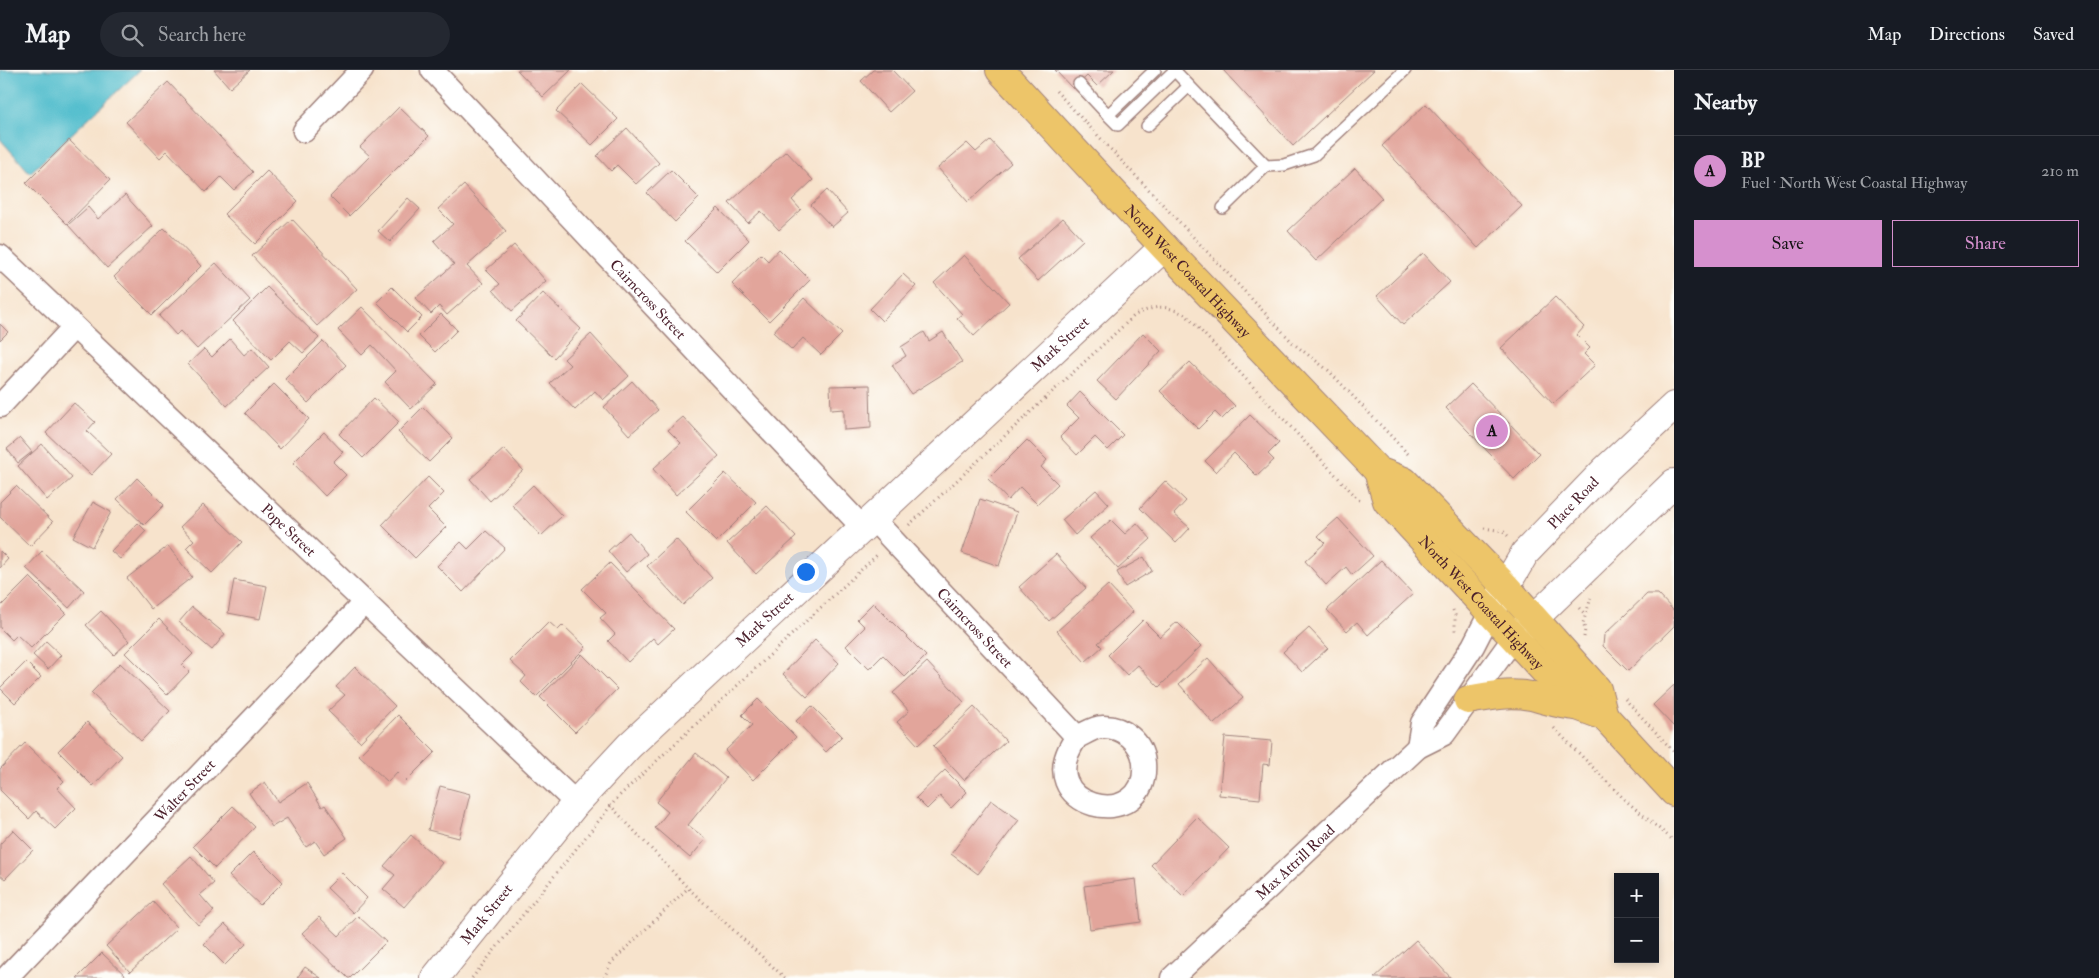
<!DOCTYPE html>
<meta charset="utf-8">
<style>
:root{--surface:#171b24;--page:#242831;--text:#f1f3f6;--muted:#9ea1a6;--line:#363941;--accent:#d690ce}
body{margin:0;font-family:"IM FELL Double Pica",serif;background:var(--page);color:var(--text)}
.controls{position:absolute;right:15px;bottom:15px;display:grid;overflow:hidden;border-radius:0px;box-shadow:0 2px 8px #0003}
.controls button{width:45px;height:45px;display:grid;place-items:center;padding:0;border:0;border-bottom:1px solid var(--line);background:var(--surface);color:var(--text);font:25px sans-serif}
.you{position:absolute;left:805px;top:501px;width:18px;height:18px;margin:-12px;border:4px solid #fff;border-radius:50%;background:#1a73e8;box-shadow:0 0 0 8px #1a73e833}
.badge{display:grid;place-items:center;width:32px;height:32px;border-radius:50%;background:var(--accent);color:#111;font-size:16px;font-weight:700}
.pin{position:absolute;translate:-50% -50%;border:2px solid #fff;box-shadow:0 1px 5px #0006}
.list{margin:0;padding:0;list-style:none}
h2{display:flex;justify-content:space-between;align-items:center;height:65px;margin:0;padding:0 20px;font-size:21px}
h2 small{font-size:16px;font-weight:400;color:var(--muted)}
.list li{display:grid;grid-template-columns:32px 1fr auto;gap:15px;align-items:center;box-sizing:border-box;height:70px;padding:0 20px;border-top:1px solid var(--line)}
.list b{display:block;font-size:19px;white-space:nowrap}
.list p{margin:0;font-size:16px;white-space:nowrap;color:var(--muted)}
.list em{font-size:16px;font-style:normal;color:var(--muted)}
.actions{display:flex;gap:10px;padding:15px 20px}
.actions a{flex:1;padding:11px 0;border:1px solid var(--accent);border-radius:0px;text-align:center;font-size:18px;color:var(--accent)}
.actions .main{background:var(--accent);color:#111}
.icon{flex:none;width:28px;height:28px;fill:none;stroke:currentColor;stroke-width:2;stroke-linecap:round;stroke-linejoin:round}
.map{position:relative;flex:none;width:1674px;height:908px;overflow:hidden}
header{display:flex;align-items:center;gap:30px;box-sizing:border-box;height:70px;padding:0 25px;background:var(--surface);border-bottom:1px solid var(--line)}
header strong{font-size:24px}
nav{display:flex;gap:28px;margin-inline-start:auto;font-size:18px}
.search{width:350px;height:45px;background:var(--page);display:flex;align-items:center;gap:12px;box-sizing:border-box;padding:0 18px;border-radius:28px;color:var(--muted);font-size:19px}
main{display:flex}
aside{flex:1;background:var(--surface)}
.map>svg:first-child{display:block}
</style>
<header>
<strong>Map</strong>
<div class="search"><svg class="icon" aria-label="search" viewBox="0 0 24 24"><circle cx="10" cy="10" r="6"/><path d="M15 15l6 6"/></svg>Search here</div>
<nav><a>Map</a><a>Directions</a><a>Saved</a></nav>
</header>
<main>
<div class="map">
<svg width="1674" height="908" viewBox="0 0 1674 908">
<rect width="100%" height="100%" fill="#fdfcf7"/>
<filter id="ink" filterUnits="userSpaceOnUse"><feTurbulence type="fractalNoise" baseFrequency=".02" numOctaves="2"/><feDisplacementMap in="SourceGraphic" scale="10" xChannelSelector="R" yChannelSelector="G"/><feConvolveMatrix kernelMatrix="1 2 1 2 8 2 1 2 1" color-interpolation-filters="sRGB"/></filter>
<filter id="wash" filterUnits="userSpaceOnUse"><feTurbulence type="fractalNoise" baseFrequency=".0096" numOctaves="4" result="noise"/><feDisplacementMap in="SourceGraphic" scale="20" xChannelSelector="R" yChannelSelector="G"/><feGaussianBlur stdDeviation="1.12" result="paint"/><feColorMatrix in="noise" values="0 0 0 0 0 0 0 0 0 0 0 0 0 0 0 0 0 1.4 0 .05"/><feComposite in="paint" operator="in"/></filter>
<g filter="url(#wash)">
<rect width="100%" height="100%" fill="#f7e3cc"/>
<!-- water -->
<path fill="#52becd" stroke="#4e6e7c" d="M0,0H140L30,103L0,69Z"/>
<g id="blocks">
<!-- building -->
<g fill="#e2a59b">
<path d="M214,0H250L230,18Z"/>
<path d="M517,0H571L543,27Z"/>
<path d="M873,0H892L912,21L889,42L861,11Z"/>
<path d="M1055,0H1114L1097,16L1087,6L1073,19Z"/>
<path d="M1223,0H1374L1293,76Z"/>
<path d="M168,12L253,102L234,120L221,107L206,122L167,81L160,88L126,52Z"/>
<path d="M582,14L618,49L592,75L556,41Z"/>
<path d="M1426,34L1522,136L1478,178L1382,76Z"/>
<path d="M399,37L429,66L349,146L330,127L370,86L360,77Z"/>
<path d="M627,58L659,93L636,114L617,95L611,101L597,86Z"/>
<path d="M69,70L110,110L67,154L26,113Z"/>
<path d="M990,70L1011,93L968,132L938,98L967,73L976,82Z"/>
<path d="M786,81L813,110L792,130L801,140L779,160L761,141L748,153L729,133Z"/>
<path d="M1355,98L1382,128L1316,191L1288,161Z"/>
<path d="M671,100L699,128L675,152L647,123Z"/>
<path d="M267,101L298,131L255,174L224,144Z"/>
<path d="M464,115L506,161L467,196L483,213L447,245L439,236L431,244L416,228L454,194L434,171L453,154L438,139Z"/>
<path d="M827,120L848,143L832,157L811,135Z"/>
<path d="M125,125L153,156L107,198L68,155L88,137L98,149Z"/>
<path d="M408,128L420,139L390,172L378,161Z"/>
<path d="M718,138L749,170L717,202L685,171Z"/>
<path d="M1063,148L1083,170L1038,211L1018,189Z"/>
<path d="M292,149L357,219L317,256L252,186Z"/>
<path d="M164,158L201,196L152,245L114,207Z"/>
<path d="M514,175L546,211L512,241L493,220L500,214L486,200Z"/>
<path d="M779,179L810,210L769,251L732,214L761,184L768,191Z"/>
<path d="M1423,183L1450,212L1403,255L1377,226Z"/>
<path d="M964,185L1009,233L974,266L957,248L962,244L934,213Z"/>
<path d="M216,193L250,230L197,279L180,261L176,265L159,246Z"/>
<path d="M903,204L916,216L882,251L870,239Z"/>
<path d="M267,217L319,268L303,283L290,271L271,290L233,251Z"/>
<path d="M392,217L422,247L407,262L377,232Z"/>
<path d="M543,223L581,259L554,288L516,251Z"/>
<path d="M1555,227L1584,257L1577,265L1590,278L1584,284L1595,295L1553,334L1501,278Z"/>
<path d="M804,228L842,264L821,285L803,268L792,280L773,262Z"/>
<path d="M362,237L437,314L411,339L385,312L396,301L372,275L362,285L338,260Z"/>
<path d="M441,244L457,260L435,282L419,266Z"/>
<path d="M0,254L8,262L0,270Z"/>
<path d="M924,262L929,271L943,262L962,292L911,324L892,295L906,286L901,277Z"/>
<path d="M1143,263L1161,281L1116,329L1097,311Z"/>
<path d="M591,264L629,306L603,330L595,321L575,340L550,313L570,295L564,289Z"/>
<path d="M230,269L244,285L252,278L269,297L227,336L188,294L204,279L212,287Z"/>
<path d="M323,271L346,295L308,333L285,309Z"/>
<path d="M1190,292L1235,336L1222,349L1215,342L1198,359L1160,321Z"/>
<path d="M632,311L658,340L629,365L604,337Z"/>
<path d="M274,314L309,349L280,379L245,343Z"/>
<path d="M1471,314L1539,384L1514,409L1446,338Z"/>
<path d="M870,315L871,358L844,360V339L831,340L830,316Z"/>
<path d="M1080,322L1123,365L1108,380L1095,367L1077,385L1060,367L1079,348L1067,336Z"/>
<path d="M374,328L399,352L363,388L339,364Z"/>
<path d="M74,333L95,352L87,361L111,384L91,405L46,363Z"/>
<path d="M423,337L453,368L429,392L398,362Z"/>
<path d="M1250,345L1279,373L1268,384L1274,390L1257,406L1234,383L1216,402L1205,391Z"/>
<path d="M683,347L719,386L676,425L653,399L681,373L668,360Z"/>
<path d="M324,362L343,382L333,392L346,405L325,426L293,393Z"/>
<path d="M20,368L32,382L18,393L7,379Z"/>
<path d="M1027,370L1047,390L1041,397L1058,414L1037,434L1020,417L1008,430L988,409Z"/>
<path d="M42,374L72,408L47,430L18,396Z"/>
<path d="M504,379L523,400L490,431L470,409Z"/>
<path d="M725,403L756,432L716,472L686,442Z"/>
<path d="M428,407L444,423L428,439L446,457L415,488L382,455Z"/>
<path d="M137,408L164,435L144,455L117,429Z"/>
<path d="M1165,411L1186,431L1174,444L1190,458L1176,473L1140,438Z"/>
<path d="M533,415L562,446L541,466L512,435Z"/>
<path d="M16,416L53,452L30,476L0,447V432Z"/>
<path d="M1096,420L1109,434L1075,465L1062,450Z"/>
<path d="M980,429L1017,442L999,496L962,483Z"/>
<path d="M93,432L111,442L92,477L73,467Z"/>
<path d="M203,435L242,472L212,503L186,478L194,470L180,457Z"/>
<path d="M767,436L796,467L756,504L727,473Z"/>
<path d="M1338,448L1373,486L1352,505L1346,497L1326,515L1305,491L1325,473L1318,466Z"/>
<path d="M1111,450L1125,464L1137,453L1151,469L1118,499L1090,468Z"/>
<path d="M138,453L146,461L120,489L111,481Z"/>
<path d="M486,461L505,478L463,522L437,496L461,472L468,479Z"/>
<path d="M629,462L647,484L626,502L608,481Z"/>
<path d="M676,469L712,508L683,535L647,496Z"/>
<path d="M168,476L192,507L151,539L127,508Z"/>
<path d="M0,481L8,489L0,498Z"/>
<path d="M42,481L84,521L69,538L26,498Z"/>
<path d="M1056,484L1086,518L1049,551L1019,517Z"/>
<path d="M1144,487L1152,501L1125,517L1117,502Z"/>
<path d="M1381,490L1413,524L1368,565L1357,552L1347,561L1327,540Z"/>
<path d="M610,493L674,559L658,574L653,568L628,592L608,571L615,564L600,548L606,543L582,519Z"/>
<path d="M30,507L66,543L31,578L17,565L12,570L0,558V537Z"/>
<path d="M234,510L267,516L260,549L228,543Z"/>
<path d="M1108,515L1133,542L1098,573L1102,577L1085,592L1057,561Z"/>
<path d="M1647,524H1658L1674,541V556L1628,601L1603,576L1604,565Z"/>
<path d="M873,533L926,586L905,607L883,585L869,599L846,576L865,557L857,549Z"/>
<path d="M192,537L225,564L212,580L179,552Z"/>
<path d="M101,541L129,571L114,585L86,555Z"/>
<path d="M159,549L193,584L182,595L189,602L167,625L125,583Z"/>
<path d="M1143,550L1160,567L1177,552L1201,576L1159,617L1138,595L1127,605L1108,585Z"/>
<path d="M549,552L558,560L563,555L586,577L536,627L521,612L526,606L510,591Z"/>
<path d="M1309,558L1328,578L1302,602L1283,582Z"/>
<path d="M815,570L839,593L807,627L783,604Z"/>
<path d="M46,571L61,585L48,599L33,585Z"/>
<path d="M582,584L617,619L575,662L540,627Z"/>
<path d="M1208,588L1243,628L1214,654L1179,614Z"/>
<path d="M26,592L41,607L15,633L0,618Z"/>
<path d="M927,592L964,632L918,675L897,652L909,641L893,623Z"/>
<path d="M120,593L170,641L141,671L91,623Z"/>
<path d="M355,597L395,636L360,672L328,641L345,625L336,617Z"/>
<path d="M1674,615V657L1653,635Z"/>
<path d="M758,629L796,667L753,710L725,681L752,655L742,645Z"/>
<path d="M812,636L842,666L826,682L796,651Z"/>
<path d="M974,637L1006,671L964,710L933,676Z"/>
<path d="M398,645L435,682L406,711L397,702L388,712L359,685Z"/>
<path d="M87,652L122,686L93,716L58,681Z"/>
<path d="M1225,667L1272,671L1270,695L1263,694L1260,729L1219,725Z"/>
<path d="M25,673L64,711L57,718L76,738L55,759L36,741L29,749L0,720V699Z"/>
<path d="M696,683L726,708L688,755L706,769L690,788L655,758L668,742L656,732Z"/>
<path d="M945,700L967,722L951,738L940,726L927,739L916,728Z"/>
<path d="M265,712L278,732L307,713L322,737L325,735L347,768L324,784L315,771L306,777L287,748L272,757L249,723Z"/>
<path d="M440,716L470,724L459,768L428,760Z"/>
<path d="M991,730L1019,750L978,804L951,784Z"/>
<path d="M233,736L255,757L215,798L193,776Z"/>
<path d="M1197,747L1229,778L1183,826L1151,795Z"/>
<path d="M13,760L33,780L5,809L0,805V774Z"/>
<path d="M411,765L442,793L404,837L383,819L395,805L384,796Z"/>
<path d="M253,782L283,812L260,835L229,806Z"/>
<path d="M191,786L214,813L200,825L214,841L198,855L161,814Z"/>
<path d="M342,803L367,828L353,843L327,818Z"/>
<path d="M1136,809L1141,852L1090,859L1084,816Z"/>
<path d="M153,832L177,858L130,902L106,876Z"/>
<path d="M358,846L386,872L350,908H348L302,863L319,847L339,866Z"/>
<path d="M225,854L246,874L225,895L204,874Z"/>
<path d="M1416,870L1451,908H1374Z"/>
<path d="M102,883L128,908H77Z"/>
<path d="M305,897L321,908H297Z"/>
</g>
</g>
</g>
<g filter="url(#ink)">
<use href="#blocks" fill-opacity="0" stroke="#a0817c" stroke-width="1"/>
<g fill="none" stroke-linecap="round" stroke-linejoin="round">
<!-- service casing -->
<g stroke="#a0817c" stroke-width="14">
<g id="service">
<path d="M1174,0L1266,96L1284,95L1314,85L1405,0"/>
<path d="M1079,14L1108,45L1155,0"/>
<path d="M1108,45L1118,55L1175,0"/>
<path d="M1147,56L1189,16"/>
<path d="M1223,138L1266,96"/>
</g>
</g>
<!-- minor casing -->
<g stroke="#a0817c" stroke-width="25">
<g id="minor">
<path id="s1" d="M432,0L863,458"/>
<path d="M304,61L362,0"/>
<path id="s2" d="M0,186L576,733"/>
<path d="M0,336L74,257"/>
<path id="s3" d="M873,449L1077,667C1025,738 1150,767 1144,693C1142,672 1123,656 1102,657C1094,657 1084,664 1077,667"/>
<path d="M1418,677L1422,653L1473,576L1490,543"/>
<path id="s4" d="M6,908L364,533"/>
<path id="s5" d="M1172,908L1418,677L1444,664L1513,569"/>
</g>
</g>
<!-- tertiary casing -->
<g stroke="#a0817c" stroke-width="30">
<g id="tertiary">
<path id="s6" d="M1494,536L1525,483L1606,399L1674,336"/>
<path d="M1517,565L1674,413"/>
<path id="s7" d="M435,908L576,733L629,676L1164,177"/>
</g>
</g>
<!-- trunk casing -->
<g stroke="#a0817c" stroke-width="30">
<g id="trunk">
<path id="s8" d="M1000,0L1164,177L1378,401L1404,411L1506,517L1597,619L1604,646"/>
<path id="s9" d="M1378,401L1387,431L1577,636L1604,646L1674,722"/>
<path d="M1468,630C1489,626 1510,622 1531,626C1547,630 1560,635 1577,636"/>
</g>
</g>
<!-- path -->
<g stroke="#a0817c" stroke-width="3" stroke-dasharray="1 4" stroke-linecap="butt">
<path d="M1056,21L1294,274L1328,300L1410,386"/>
<path d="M909,455L1135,245C1157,235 1165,234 1187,246L1360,431"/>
<path d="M1484,458L1503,461L1508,466"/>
<path d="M1579,538L1586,545"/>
<path d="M1453,540L1455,545V561"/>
<path d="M1584,567L1585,559L1583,553L1591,528"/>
<path d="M1625,629L1674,682"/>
<path d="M1554,658L1625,730L1674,771"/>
<path d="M610,735L688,818"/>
<path d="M472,908L618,727L877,485"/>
<path d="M604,908L611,893L688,818L785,908"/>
</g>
<!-- service -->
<use href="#service" stroke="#fff" stroke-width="11"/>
<!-- minor -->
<use href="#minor" stroke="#fff" stroke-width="22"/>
<!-- tertiary -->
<use href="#tertiary" stroke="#fff" stroke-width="28"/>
<!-- trunk -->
<use href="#trunk" stroke="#edc569" stroke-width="28"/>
</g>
</g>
<g text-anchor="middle" stroke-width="4" stroke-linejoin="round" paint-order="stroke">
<!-- street labels -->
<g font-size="15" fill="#4a1f2b" stroke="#fdfcf7">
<text dy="5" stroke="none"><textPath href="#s8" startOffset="275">North West Coastal Highway</textPath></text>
<text dy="5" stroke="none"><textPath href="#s1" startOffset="315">Cairncross Street</textPath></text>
<text dy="5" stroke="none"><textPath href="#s7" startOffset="892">Mark Street</textPath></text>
<text dy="5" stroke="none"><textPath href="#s6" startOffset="131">Place Road</textPath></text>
<text dy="5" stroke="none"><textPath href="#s2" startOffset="398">Pope Street</textPath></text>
<text dy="5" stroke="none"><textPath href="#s9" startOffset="170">North West Coastal Highway</textPath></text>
<text dy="5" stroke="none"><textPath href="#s7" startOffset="488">Mark Street</textPath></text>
<text dy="5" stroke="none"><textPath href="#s3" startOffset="149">Cairncross Street</textPath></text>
<text dy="5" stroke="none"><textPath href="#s4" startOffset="259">Walter Street</textPath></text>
<text dy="5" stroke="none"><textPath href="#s5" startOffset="169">Max Attrill Road</textPath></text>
<text dy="5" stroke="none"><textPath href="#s7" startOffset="82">Mark Street</textPath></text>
</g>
</g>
</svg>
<div class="controls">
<button>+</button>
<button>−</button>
</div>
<div class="you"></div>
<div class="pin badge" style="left:1492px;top:361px">A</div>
</div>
<aside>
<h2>Nearby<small></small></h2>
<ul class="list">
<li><span class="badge">A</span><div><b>BP</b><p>Fuel · North West Coastal Highway</p></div><em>210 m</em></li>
</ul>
<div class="actions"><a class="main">Save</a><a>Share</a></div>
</aside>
</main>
